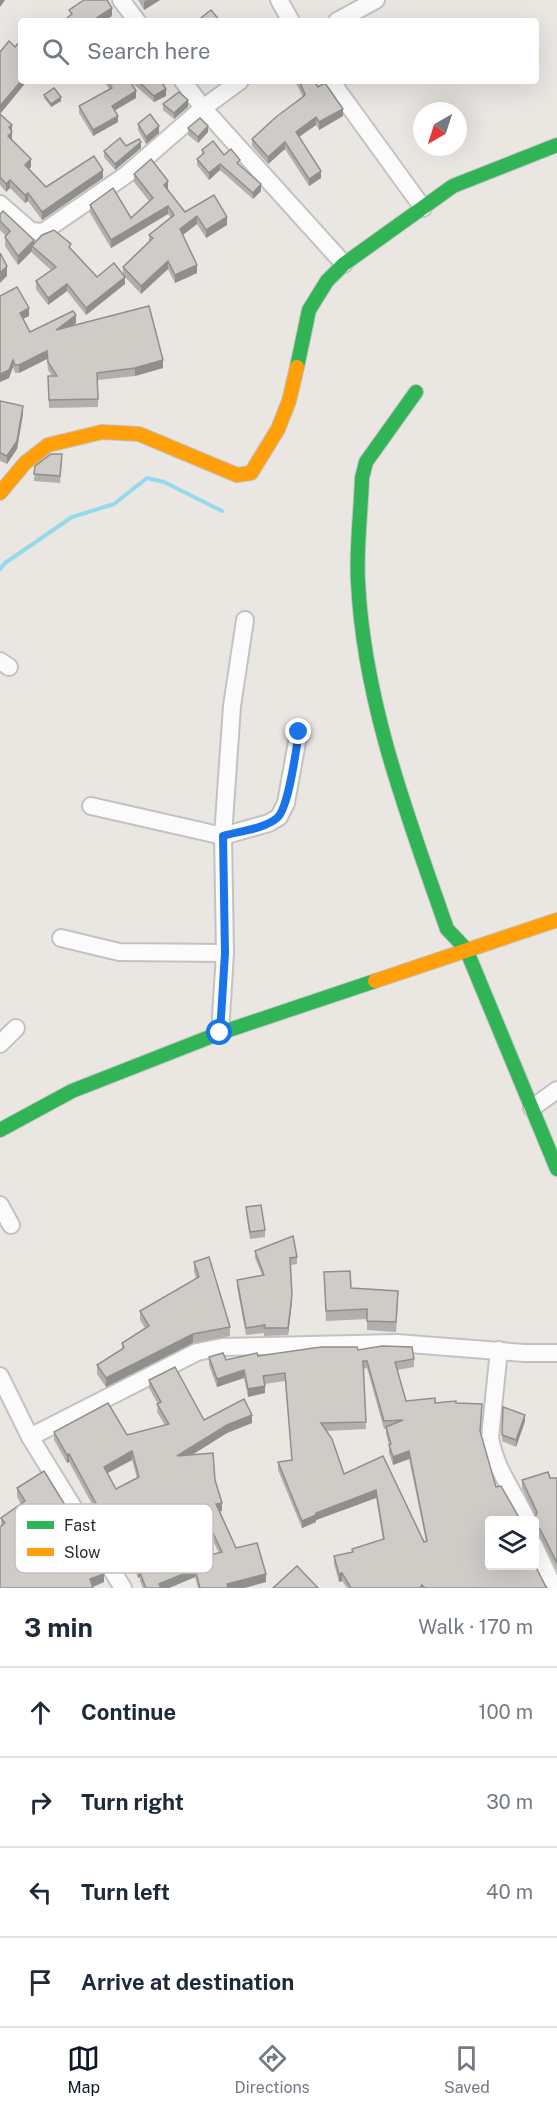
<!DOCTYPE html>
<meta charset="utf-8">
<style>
:root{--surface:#fff;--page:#f2f2f3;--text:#1f2937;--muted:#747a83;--line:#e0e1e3;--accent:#111827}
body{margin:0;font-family:"Public Sans",sans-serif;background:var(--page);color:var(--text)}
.controls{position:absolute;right:18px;bottom:18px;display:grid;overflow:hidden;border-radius:6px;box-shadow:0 6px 24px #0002}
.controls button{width:54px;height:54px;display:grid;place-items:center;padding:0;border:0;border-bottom:2px solid var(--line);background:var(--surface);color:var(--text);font:30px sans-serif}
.compass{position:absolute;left:413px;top:102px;width:54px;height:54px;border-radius:50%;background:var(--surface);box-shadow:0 6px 24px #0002;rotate:219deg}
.stop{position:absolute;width:18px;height:18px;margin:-14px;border:4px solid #1a73e8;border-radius:50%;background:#fff}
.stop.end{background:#1a73e8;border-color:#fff;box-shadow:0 2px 6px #0008}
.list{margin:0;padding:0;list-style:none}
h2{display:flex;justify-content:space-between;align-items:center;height:78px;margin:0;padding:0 24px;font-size:26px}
h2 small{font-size:20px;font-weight:400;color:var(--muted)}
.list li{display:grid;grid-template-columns:39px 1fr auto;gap:18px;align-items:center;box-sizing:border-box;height:90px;padding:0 24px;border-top:2px solid var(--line)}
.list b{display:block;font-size:22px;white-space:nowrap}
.list em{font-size:20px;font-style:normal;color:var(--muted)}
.icon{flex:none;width:33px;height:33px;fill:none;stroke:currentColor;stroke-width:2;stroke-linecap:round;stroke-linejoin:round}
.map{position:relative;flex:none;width:557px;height:1588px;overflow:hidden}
.search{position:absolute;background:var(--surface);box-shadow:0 6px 24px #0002;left:18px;right:18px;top:18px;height:66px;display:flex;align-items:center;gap:15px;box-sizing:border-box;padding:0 21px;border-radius:6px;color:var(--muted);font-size:22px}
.sheet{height:438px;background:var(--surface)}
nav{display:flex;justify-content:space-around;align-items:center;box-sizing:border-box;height:84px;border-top:2px solid var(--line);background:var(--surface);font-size:16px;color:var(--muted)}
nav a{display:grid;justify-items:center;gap:3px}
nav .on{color:var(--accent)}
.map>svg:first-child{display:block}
</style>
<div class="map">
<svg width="557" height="1588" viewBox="0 0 557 1588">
<rect width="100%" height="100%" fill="#eae6e2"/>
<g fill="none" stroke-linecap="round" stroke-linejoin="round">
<!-- stream -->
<path stroke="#94d9ec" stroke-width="4" d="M0,569L5,563L72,517L114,504L147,478L164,482L222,511"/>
<!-- street casing -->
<g stroke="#c3c2c3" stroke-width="20">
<g id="street">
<path d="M121,0L137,21"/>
<path d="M279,0L291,21"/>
<path d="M337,21L376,0"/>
<path d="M183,81L203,108L344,264"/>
<path d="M331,81L423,208"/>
<path d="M0,204L31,231L43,232L126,175L203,108L240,81"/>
<path d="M0,661L9,667"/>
<path d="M91,806L223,836L269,823L279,817L286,803L299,731"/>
<path d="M61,938L119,952L225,953"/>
<path d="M220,1033L225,953L223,836L232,706L245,620"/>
<path d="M0,1044L16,1028"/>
<path d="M532,1108L557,1090"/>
<path d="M0,1205L11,1225"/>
<path d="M499,1350L490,1437C495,1469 514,1492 527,1520"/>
<path d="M0,1376L30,1437L123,1588"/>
<path d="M30,1437L197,1352L222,1347L397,1343L524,1353H557"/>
<path d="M534,1545L554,1588"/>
</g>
</g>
<!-- fast casing -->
<g stroke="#c3c2c3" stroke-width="16">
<g id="fast">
<path d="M297,367L309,310L327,281L344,264L453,186L557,145"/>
<path d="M416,392L366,462L362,478C361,512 356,548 358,582C364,703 408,817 447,929L466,949L557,1169"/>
<path d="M0,1130L72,1091L220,1033L375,981"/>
</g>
</g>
<!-- slow casing -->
<g stroke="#c3c2c3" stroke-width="16">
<g id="slow">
<path d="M0,493L25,463L48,445L102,432L139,434L237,475L251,473L278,429L289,401L297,367"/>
<path d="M375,981L557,920"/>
</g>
</g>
<!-- street -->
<use href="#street" stroke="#fcfbfb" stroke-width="16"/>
<!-- fast -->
<use href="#fast" stroke="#30b455" stroke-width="14"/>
<!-- slow -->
<use href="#slow" stroke="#ff9f0a" stroke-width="14"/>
</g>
<!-- wall -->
<g fill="#b2afac" fill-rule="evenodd">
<path d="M138,0H160L144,10Z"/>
<path d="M0,52L21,81H27L0,114L12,133V139L31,167L29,169L46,187L103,178L42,220L28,201L25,203L10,188L6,192L0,185Z"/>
<path d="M104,81H130L136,98L114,111L118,122L93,136L79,113V106L109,89Z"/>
<path d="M130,81H161L166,96L154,102Z"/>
<path d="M295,81H314L318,87L343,116L319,130L316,125L299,137L321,178L309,186L285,149L268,164L252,146V139L303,97Z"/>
<path d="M44,95L61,101L51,107L44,98Z"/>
<path d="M163,104L188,107L174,119L163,110Z"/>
<path d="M138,124L159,133L146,144L138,130Z"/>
<path d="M188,128L208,132L198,143L188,135Z"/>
<path d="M126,146L141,148L115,170L104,157V151Z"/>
<path d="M202,150L224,155L240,165L261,191L253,199L220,170L209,180L197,165V159L202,155Z"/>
<path d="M134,174L168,189V190L185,212L227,225L206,238L197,224L183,235L197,273L175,283L168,269L141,294L125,277V284L86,315L67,291L48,305L36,289V281L51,270L32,253V251L18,265L5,246V237L6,236L0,230V221L34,244L71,249L97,277L123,274V267L149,242V235L171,218L168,214L111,248L90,213V205L131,218L149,201L134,182Z"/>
<path d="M0,296L29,316L23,319L30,332L76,323L71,326L163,368L135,376L98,380V407L49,408L48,376H52L48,370L47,359L19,373H15L13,367L9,378L0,382Z"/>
<path d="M0,401L23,414L17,449L7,464L0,461Z"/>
<path d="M62,461L60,483L34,481L35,466Z"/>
<path d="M246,1207L265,1230V1237L250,1239L246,1213Z"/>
<path d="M255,1251L297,1257V1264L291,1265L292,1302L288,1335L264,1336V1333L246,1335L237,1287V1280L262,1275L255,1258Z"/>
<path d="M194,1262L230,1327V1336L193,1343L106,1387L97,1374V1365L122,1349V1343L145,1328L140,1320V1311L196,1279L194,1271Z"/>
<path d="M324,1272L351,1288L398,1301L396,1332L367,1330V1319L326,1321Z"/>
<path d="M358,1350L414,1359V1367L397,1370L406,1401L456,1403L482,1412L480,1433L489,1521L547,1588H347L342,1581L339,1582L334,1564V1556L352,1552V1549L383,1540L376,1498L316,1520V1522L302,1528L278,1470V1462L292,1460L285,1381L264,1384L265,1393L248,1397L244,1378L217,1387L209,1365V1357L226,1360L258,1356ZM367,1368L384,1429H386V1434L389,1445V1453L393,1465L409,1459L426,1541L424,1542L383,1456L344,1474L326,1431L366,1429L363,1369Z"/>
<path d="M149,1380L204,1420L252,1423L227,1433L192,1455L215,1480L222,1511H220L236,1548L266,1582L244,1588H198L195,1577L169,1588H143L140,1581V1577L138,1578L126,1547L114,1553L104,1538L105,1529L104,1526L69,1462L67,1463L54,1440V1432L127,1435L165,1425L157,1412L158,1404L149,1388ZM132,1460L137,1478L116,1489L107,1473ZM212,1539L219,1553L154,1569Z"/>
<path d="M503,1407L525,1421L516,1447L502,1441Z"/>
<path d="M550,1478H557V1570L540,1537L534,1535V1521L536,1517L522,1488V1480Z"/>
<path d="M17,1488L104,1582L93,1587L1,1526V1518L21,1504L17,1497Z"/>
</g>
<!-- shaded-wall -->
<g fill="#918f8c">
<path d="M0,0H5L0,7Z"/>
<path d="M146,0H160L144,10V2Z"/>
<path d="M112,8V16L104,21H92Z"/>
<path d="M21,81H27L0,114V106Z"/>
<path d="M166,89V96L154,102V96Z"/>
<path d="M136,91V98L112,112V106Z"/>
<path d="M61,97V101L51,107V104Z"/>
<path d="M188,100V107L174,119V113Z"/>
<path d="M343,109V116L319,130V122Z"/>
<path d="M118,116V122L93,136V130Z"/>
<path d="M316,117V125L296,139V132Z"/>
<path d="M12,125V140L8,144L9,127Z"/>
<path d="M159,126V133L146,144V137Z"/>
<path d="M208,126V132L198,143V137Z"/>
<path d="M141,142V148L115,170V164Z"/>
<path d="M285,142V149L268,164V157Z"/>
<path d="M31,159V167L25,173V165Z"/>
<path d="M220,164V170L209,180V173Z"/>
<path d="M103,170V178L42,220V212Z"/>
<path d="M321,171V178L309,186V179Z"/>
<path d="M10,180V188L6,192V184Z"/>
<path d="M168,181V189L164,193V185Z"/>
<path d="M261,184V191L253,199V193Z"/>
<path d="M28,193V201L25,203V195Z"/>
<path d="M168,206V214L111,248V240Z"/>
<path d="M197,216V224L180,237V229Z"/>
<path d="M227,217V225L206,238V230Z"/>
<path d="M34,240V248L32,246V251L18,265V256Z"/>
<path d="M168,261V269L141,294V286Z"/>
<path d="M197,265V273L175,283V275Z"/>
<path d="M7,266V276L0,283V273Z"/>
<path d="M125,277V284L86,315V308Z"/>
<path d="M67,284V291L48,305V298Z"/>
<path d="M29,308V316L20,320V313Z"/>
<path d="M76,315V323L56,338V330Z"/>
<path d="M47,351V359L19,373V365Z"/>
<path d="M13,360V367L9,378L0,382V374Z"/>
<path d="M163,360V368L135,376V368Z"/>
<path d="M23,406V414L17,449L7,464V456Z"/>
<path d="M292,1295V1302L288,1335V1328Z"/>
<path d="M193,1334V1343L106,1387V1378Z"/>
<path d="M244,1370V1378L217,1387V1379Z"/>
<path d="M265,1386V1393L248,1397V1389Z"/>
<path d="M252,1415V1423L227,1433L177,1464V1456L227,1425Z"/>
<path d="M525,1415V1421L516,1447V1440Z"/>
<path d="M132,1451V1460L104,1475V1467Z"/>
<path d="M409,1451V1459L393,1465V1457Z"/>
<path d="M69,1454V1462L67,1463V1455Z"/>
<path d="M376,1490V1498L316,1520V1522L302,1528V1521L316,1513Z"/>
<path d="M222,1503V1511L216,1512V1504Z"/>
<path d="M212,1531V1539L141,1576L140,1573V1577L138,1578V1570Z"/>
<path d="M126,1539V1547L114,1553V1545Z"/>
<path d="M195,1569V1577L169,1588H159V1584Z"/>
<path d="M342,1573V1581L339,1582V1574Z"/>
<path d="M104,1574V1582L90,1588V1579Z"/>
<path d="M266,1574V1582L244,1588H227V1584Z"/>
</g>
<!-- building -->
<g fill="#cfccc8" stroke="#918f8c" stroke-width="1.5" fill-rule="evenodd">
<path d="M84,0H107L112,8L92,21H63L72,14L69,10Z"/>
<path d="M211,10L220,21H197Z"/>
<path d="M21,40V81L0,106V52L9,41L15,47Z"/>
<path d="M108,81H130L136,91L112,106L118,116L93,130L79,106L112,88Z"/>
<path d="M138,81H161L166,89L154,96Z"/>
<path d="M299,81H314L318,87L325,83L343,109L319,122L316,117L296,132L321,171L309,179L285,142L268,157L252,139L276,117L304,96L305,94Z"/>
<path d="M54,88L61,97L51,104L44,95Z"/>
<path d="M179,92L188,100L174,113L163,104Z"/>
<path d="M0,114L12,125L9,127L12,132L8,136L31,159L25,165L46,187L94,156L103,170L42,212L28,193L25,195L10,180L6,184L0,177Z"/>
<path d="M150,114L159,126L146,137L138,124Z"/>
<path d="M200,118L208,126L198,137L188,128Z"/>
<path d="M120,138L126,146L139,139L141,142L115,164L104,151Z"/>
<path d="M213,141L224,155L231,149L240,160L237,163L261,184L253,193L220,164L209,173L197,159L204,153L202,150Z"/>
<path d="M151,159L168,181L164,185L185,212L214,195L227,217L206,230L197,216L180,229L197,265L175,275L168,261L141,286L123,267L153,238L149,235L174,215L168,206L111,240L90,205L113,188L131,218L153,198L134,174Z"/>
<path d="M3,211L34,240L18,256L5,237L10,231L0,221V214Z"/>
<path d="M54,230L71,244L69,247L97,277L114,263L125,277L86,308L67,284L48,298L36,281L56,267L32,246L42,235Z"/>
<path d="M0,253L7,266L0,273Z"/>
<path d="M17,287L29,308L20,313L30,332L73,311L76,315L56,330L149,306L163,360L135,368L97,373L98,399L49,400L48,376H57L48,362L47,351L19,365H15L13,360L9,370L0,374V296Z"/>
<path d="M0,401L23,406L17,441L7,456L0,453Z"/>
<path d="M51,454H62L60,476L34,474L35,466Z"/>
<path d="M261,1205L265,1230L250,1232L246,1207Z"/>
<path d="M293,1236L297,1257L290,1258L292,1295L288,1328H264L265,1325L246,1328L237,1280L264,1275L255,1251Z"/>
<path d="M209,1257L230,1327L193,1334L106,1378L97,1365L124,1348L122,1343L149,1326L140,1311L199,1277L194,1262Z"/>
<path d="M350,1271L351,1288L398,1291L396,1322L367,1321V1309L326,1311L324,1272Z"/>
<path d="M382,1346L412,1347L414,1359L395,1362L406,1401L435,1398V1403L456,1401V1403L482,1404L480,1431L496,1487L501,1486L521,1521H489V1566H534V1563L545,1585L547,1588H425L422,1585L420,1588H351L342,1573L339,1574L334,1556L353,1552L352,1549L384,1539L376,1490L316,1513V1515L302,1521L278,1462L292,1460L285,1373L263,1376L265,1386L248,1389L244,1370L217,1379L209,1357L223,1353L226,1360L257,1353L258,1356L321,1347H357L358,1350ZM363,1361H367L384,1421L403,1420L386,1427L391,1444L389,1445L393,1457L409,1451L427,1541L424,1542L383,1456L344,1474L332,1439L321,1423L366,1422Z"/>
<path d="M175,1367L204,1420L244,1399L252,1415L227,1425L177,1456L213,1453L215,1480L222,1503L216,1504L236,1548L257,1543L266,1574L227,1584L228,1588H200L195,1569L159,1584L161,1588H146L140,1573L222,1552L212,1531L138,1570L126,1539L114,1545L104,1530L108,1528L104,1518L69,1454L67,1455L54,1432L108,1403L127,1435L169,1424L157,1404L161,1402L149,1380ZM132,1451L139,1477L116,1489L104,1467Z"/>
<path d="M503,1407L525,1415L516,1440L502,1435Z"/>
<path d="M44,1471L99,1560L104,1574L90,1579L93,1588H0V1527L5,1523L1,1518L25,1501L17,1488Z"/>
<path d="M548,1472L550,1478H557V1563L540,1529L534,1527V1521H533L535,1518L537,1512L522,1480Z"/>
<path d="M297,1566L318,1588H273Z"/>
</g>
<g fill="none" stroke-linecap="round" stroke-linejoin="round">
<!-- route -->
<path stroke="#1a73e8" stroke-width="8" d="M220,1033L225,953L223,836C240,831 264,829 277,818C289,808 296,749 299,732"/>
</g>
<!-- legend -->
<rect x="15" y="1504" width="198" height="69" rx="9" fill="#fff" stroke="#c0c0c0" stroke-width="1.5"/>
<rect x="27" y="1521" width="27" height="8" fill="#30b455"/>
<rect x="27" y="1548" width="27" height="8" fill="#ff9f0a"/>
<g font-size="16" fill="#2c2c2c">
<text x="64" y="1531">Fast</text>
<text x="64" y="1558">Slow</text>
</g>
</svg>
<div class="controls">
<button><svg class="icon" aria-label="layers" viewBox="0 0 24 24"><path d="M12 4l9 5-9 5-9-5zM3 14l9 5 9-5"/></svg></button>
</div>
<svg class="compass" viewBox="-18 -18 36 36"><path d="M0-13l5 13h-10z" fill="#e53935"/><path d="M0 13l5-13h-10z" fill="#747a83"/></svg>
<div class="stop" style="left:220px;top:1033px"></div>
<div class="stop end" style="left:299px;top:732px"></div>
<div class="search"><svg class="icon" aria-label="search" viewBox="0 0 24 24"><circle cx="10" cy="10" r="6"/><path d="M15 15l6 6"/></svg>Search here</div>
</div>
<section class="sheet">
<h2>3 min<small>Walk · 170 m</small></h2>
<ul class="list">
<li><svg class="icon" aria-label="ahead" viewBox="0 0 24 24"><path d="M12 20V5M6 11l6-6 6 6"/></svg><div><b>Continue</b></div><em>100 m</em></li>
<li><svg class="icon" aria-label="right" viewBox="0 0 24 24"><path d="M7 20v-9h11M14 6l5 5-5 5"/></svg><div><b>Turn right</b></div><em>30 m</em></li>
<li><svg class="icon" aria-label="left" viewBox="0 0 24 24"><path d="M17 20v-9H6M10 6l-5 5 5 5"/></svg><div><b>Turn left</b></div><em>40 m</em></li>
<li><svg class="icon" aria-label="arrive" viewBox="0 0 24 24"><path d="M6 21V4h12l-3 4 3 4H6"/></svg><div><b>Arrive at destination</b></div></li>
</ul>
</section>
<nav>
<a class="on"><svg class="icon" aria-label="map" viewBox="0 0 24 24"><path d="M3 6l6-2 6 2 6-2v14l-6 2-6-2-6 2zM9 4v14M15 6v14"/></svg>Map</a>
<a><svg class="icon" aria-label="directions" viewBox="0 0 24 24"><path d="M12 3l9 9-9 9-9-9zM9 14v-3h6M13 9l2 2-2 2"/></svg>Directions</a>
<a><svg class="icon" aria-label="saved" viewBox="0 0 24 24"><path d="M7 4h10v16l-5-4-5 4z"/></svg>Saved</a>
</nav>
